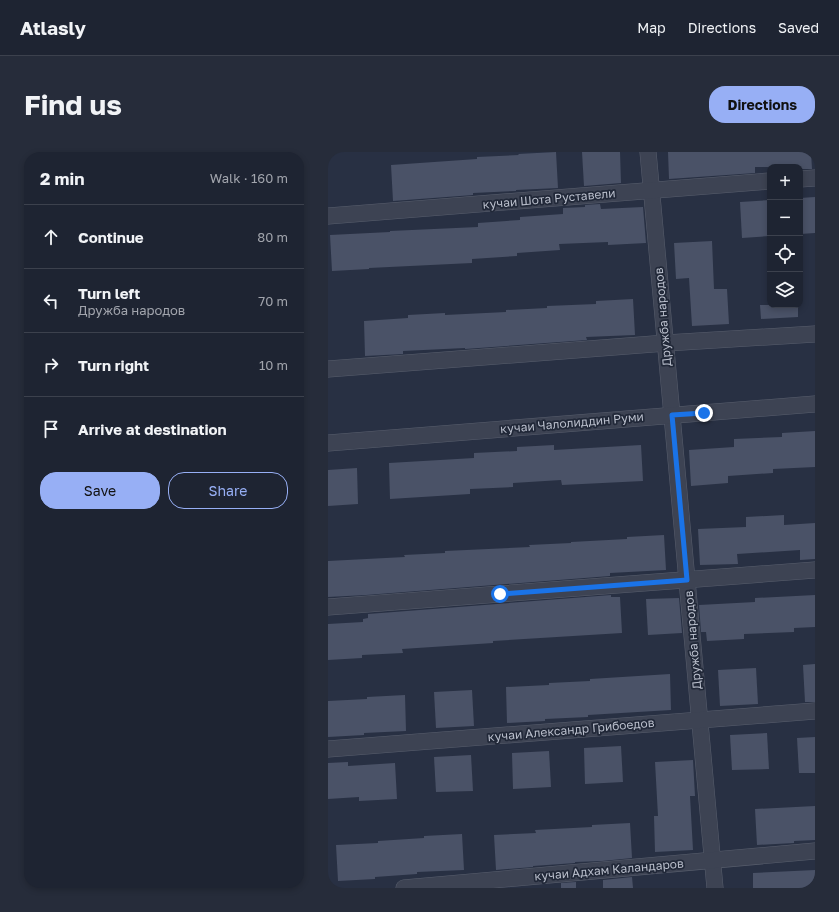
<!DOCTYPE html>
<meta charset="utf-8">
<style>
:root{--surface:#1e2432;--page:#262c3a;--text:#f1f3f6;--muted:#a1a4ac;--line:#3c414d;--accent:#97aff5}
body{margin:0;font-family:"Golos Text",sans-serif;background:var(--page);color:var(--text)}
.controls{position:absolute;right:12px;top:12px;display:grid;overflow:hidden;border-radius:8px;box-shadow:0 2px 6px #0003}
.controls button{width:36px;height:36px;display:grid;place-items:center;padding:0;border:0;border-bottom:1px solid var(--line);background:var(--surface);color:var(--text);font:20px sans-serif}
.stop{position:absolute;width:12px;height:12px;margin:-9px;border:3px solid #1a73e8;border-radius:50%;background:#fff}
.stop.end{background:#1a73e8;border-color:#fff;box-shadow:0 1px 4px #0008}
.list{margin:0;padding:0;list-style:none}
h2{display:flex;justify-content:space-between;align-items:center;height:52px;margin:0;padding:0 16px;font-size:17px}
h2 small{font-size:13px;font-weight:400;color:var(--muted)}
.list li{display:grid;grid-template-columns:26px 1fr auto;gap:12px;align-items:center;box-sizing:border-box;height:64px;padding:0 16px;border-top:1px solid var(--line)}
.list b{display:block;font-size:15px;white-space:nowrap}
.list p{margin:0;font-size:13px;white-space:nowrap;color:var(--muted)}
.list em{font-size:13px;font-style:normal;color:var(--muted)}
.actions{display:flex;gap:8px;padding:12px 16px}
.actions a{flex:1;padding:9px 0;border:1px solid var(--accent);border-radius:16px;text-align:center;font-size:14px;color:var(--accent)}
.actions .main{background:var(--accent);color:#111}
.icon{flex:none;width:22px;height:22px;fill:none;stroke:currentColor;stroke-width:2;stroke-linecap:round;stroke-linejoin:round}
.map{position:relative;flex:none;width:487px;height:736px;overflow:hidden;border-radius:16px}
header{display:flex;align-items:center;gap:24px;box-sizing:border-box;height:56px;padding:0 20px;background:var(--surface);border-bottom:1px solid var(--line)}
header strong{font-size:19px}
nav{display:flex;gap:22px;margin-inline-start:auto;font-size:14px}
.intro{display:flex;align-items:center;justify-content:space-between;box-sizing:border-box;height:96px;padding:0 24px}
h1{margin:0;font-size:28px}
.button{padding:10px 18px;border-radius:16px;background:var(--accent);color:#111;font-size:14px;font-weight:700}
main{display:flex;gap:24px;padding:0 24px}
aside{flex:1;background:var(--surface);border-radius:16px;box-shadow:0 2px 6px #0003}
.map>svg:first-child{display:block}
</style>
<header>
<strong>Atlasly</strong>
<nav><a>Map</a><a>Directions</a><a>Saved</a></nav>
</header>
<div class="intro"><h1>Find us</h1><a class="button">Directions</a></div>
<main>
<aside>
<h2>2 min<small>Walk · 160 m</small></h2>
<ul class="list">
<li><svg class="icon" aria-label="ahead" viewBox="0 0 24 24"><path d="M12 20V5M6 11l6-6 6 6"/></svg><div><b>Continue</b></div><em>80 m</em></li>
<li><svg class="icon" aria-label="left" viewBox="0 0 24 24"><path d="M17 20v-9H6M10 6l-5 5 5 5"/></svg><div><b>Turn left</b><p>Дружба народов</p></div><em>70 m</em></li>
<li><svg class="icon" aria-label="right" viewBox="0 0 24 24"><path d="M7 20v-9h11M14 6l5 5-5 5"/></svg><div><b>Turn right</b></div><em>10 m</em></li>
<li><svg class="icon" aria-label="arrive" viewBox="0 0 24 24"><path d="M6 21V4h12l-3 4 3 4H6"/></svg><div><b>Arrive at destination</b></div></li>
</ul>
<div class="actions"><a class="main">Save</a><a>Share</a></div>
</aside>
<div class="map">
<svg width="487" height="736" viewBox="0 0 487 736">
<rect width="100%" height="100%" fill="#283043"/>
<!-- building -->
<g fill="#4a5267">
<path d="M228,0L230,36L188,38V39L145,41V43L65,49L63,13L149,7V5L191,3L190,2Z"/>
<path d="M254,0H292L293,31L256,34Z"/>
<path d="M340,0H483L484,17H472V15H427V21L341,27Z"/>
<path d="M487,45V81L472,82V46Z"/>
<path d="M442,48V84L414,86L412,50Z"/>
<path d="M272,52L273,57L315,55L318,91L280,93V90L231,92L232,98L189,101V104L144,107V111L41,116V117L4,119L2,83L62,80V79L150,75V71L192,68V65L235,62V56L257,55V53Z"/>
<path d="M384,89L386,137H399L401,172L364,174L361,126L348,127L346,91Z"/>
<path d="M305,147L307,183L258,185L259,188L137,197V196L75,199V202L37,204L36,169L80,166V163L117,161V163L178,160V158L219,156V154L268,152V149Z"/>
<path d="M432,153H470V165L433,167Z"/>
<path d="M487,279V315L445,317V321L400,324V331L363,334L361,298L406,295V287L454,285V281Z"/>
<path d="M226,293V298L313,293L315,329L234,333L233,328L185,331V335L142,337V342L62,347L61,311L146,306V301L189,299V295Z"/>
<path d="M29,316L30,352L0,354V318Z"/>
<path d="M456,363V373L487,371V407L472,408V398L409,402L410,412L372,413L370,377L418,375V365Z"/>
<path d="M336,383L338,418L282,421V424L38,443L0,445V409L77,405L76,403L117,401V399L202,395L201,393L243,391V390L299,387V385Z"/>
<path d="M283,443V445H292L294,481L165,489V491L74,497L75,501L34,503V506L0,508V472L35,470V467L40,466V462Z"/>
<path d="M487,443V475L466,476V480L416,482V487L379,489L378,480H373L371,453L427,450V446Z"/>
<path d="M351,446L354,481L320,483L318,447Z"/>
<path d="M487,512V550H477L475,513Z"/>
<path d="M428,516L430,552L392,554L390,518Z"/>
<path d="M342,522L343,558L260,563V565L217,567V569L179,571L178,535L221,533V531L262,529V527Z"/>
<path d="M144,538L146,574L108,576L106,540Z"/>
<path d="M77,543L78,579L36,581V583L0,585V549L39,547V545Z"/>
<path d="M439,581L441,617L404,618L402,583Z"/>
<path d="M487,585V621H471L469,586Z"/>
<path d="M293,594L295,630L257,632L256,596Z"/>
<path d="M221,599L223,635L185,637L184,601Z"/>
<path d="M143,603L145,639L108,640L106,605Z"/>
<path d="M365,608L367,644H362L365,698L327,700L326,664H330L327,610Z"/>
<path d="M20,610V614L67,611L69,647L31,649V645L0,647V611Z"/>
<path d="M487,654V688L466,689V691L429,693L427,657Z"/>
<path d="M302,671L304,706L274,709L247,710V711L205,714V715L168,718L166,683L208,681L207,678L264,675V673Z"/>
<path d="M134,682L136,718L89,720V722L47,725V727L10,729L8,693L50,691V689L96,686V684Z"/>
<path d="M487,718V736H425V721Z"/>
<path d="M304,725L305,736H275V728Z"/>
<path d="M248,730V736H233V731Z"/>
</g>
<g fill="none" stroke-linecap="round" stroke-linejoin="round">
<!-- minor casing -->
<g stroke="#585e6d" stroke-width="17">
<g id="minor">
<path d="M320,0L387,736"/>
<path d="M472,27L487,26"/>
<path d="M0,64L442,29"/>
<path d="M0,217L338,191L487,182"/>
<path d="M0,291L487,252"/>
<path d="M0,455L487,418"/>
<path d="M0,597L487,559"/>
<path d="M76,736L487,699"/>
</g>
</g>
<!-- minor -->
<use href="#minor" stroke="#3d4353" stroke-width="16"/>
</g>
<g fill="none" stroke-linecap="round" stroke-linejoin="round">
<!-- route -->
<path stroke="#1a73e8" stroke-width="5" d="M172,442L359,428L344,263L376,261"/>
</g>
<g text-anchor="middle" stroke-width="3.5" stroke-linejoin="round" paint-order="stroke">
<!-- street labels -->
<g font-size="12" fill="#babfcc" stroke="#212838">
<text transform="translate(221 47) rotate(-5)" y="4">кучаи Шота Руставели</text>
<text transform="translate(335 165) rotate(-95)" y="4">Дружба народов</text>
<text transform="translate(244 271) rotate(-5)" y="4">кучаи Чалолиддин Руми</text>
<text transform="translate(365 488) rotate(-95)" y="4">Дружба народов</text>
<text transform="translate(243 578) rotate(-5)" y="4">кучаи Александр Грибоедов</text>
<text transform="translate(281 718) rotate(-5)" y="4">кучаи Адхам Каландаров</text>
</g>
</g>
</svg>
<div class="controls">
<button>+</button>
<button>−</button>
<button><svg class="icon" aria-label="locate" viewBox="0 0 24 24"><circle cx="12" cy="12" r="6"/><path d="M12 2v4M12 18v4M2 12h4M18 12h4"/></svg></button>
<button><svg class="icon" aria-label="layers" viewBox="0 0 24 24"><path d="M12 4l9 5-9 5-9-5zM3 14l9 5 9-5"/></svg></button>
</div>
<div class="stop" style="left:172px;top:442px"></div>
<div class="stop end" style="left:376px;top:261px"></div>
</div>
</main>
